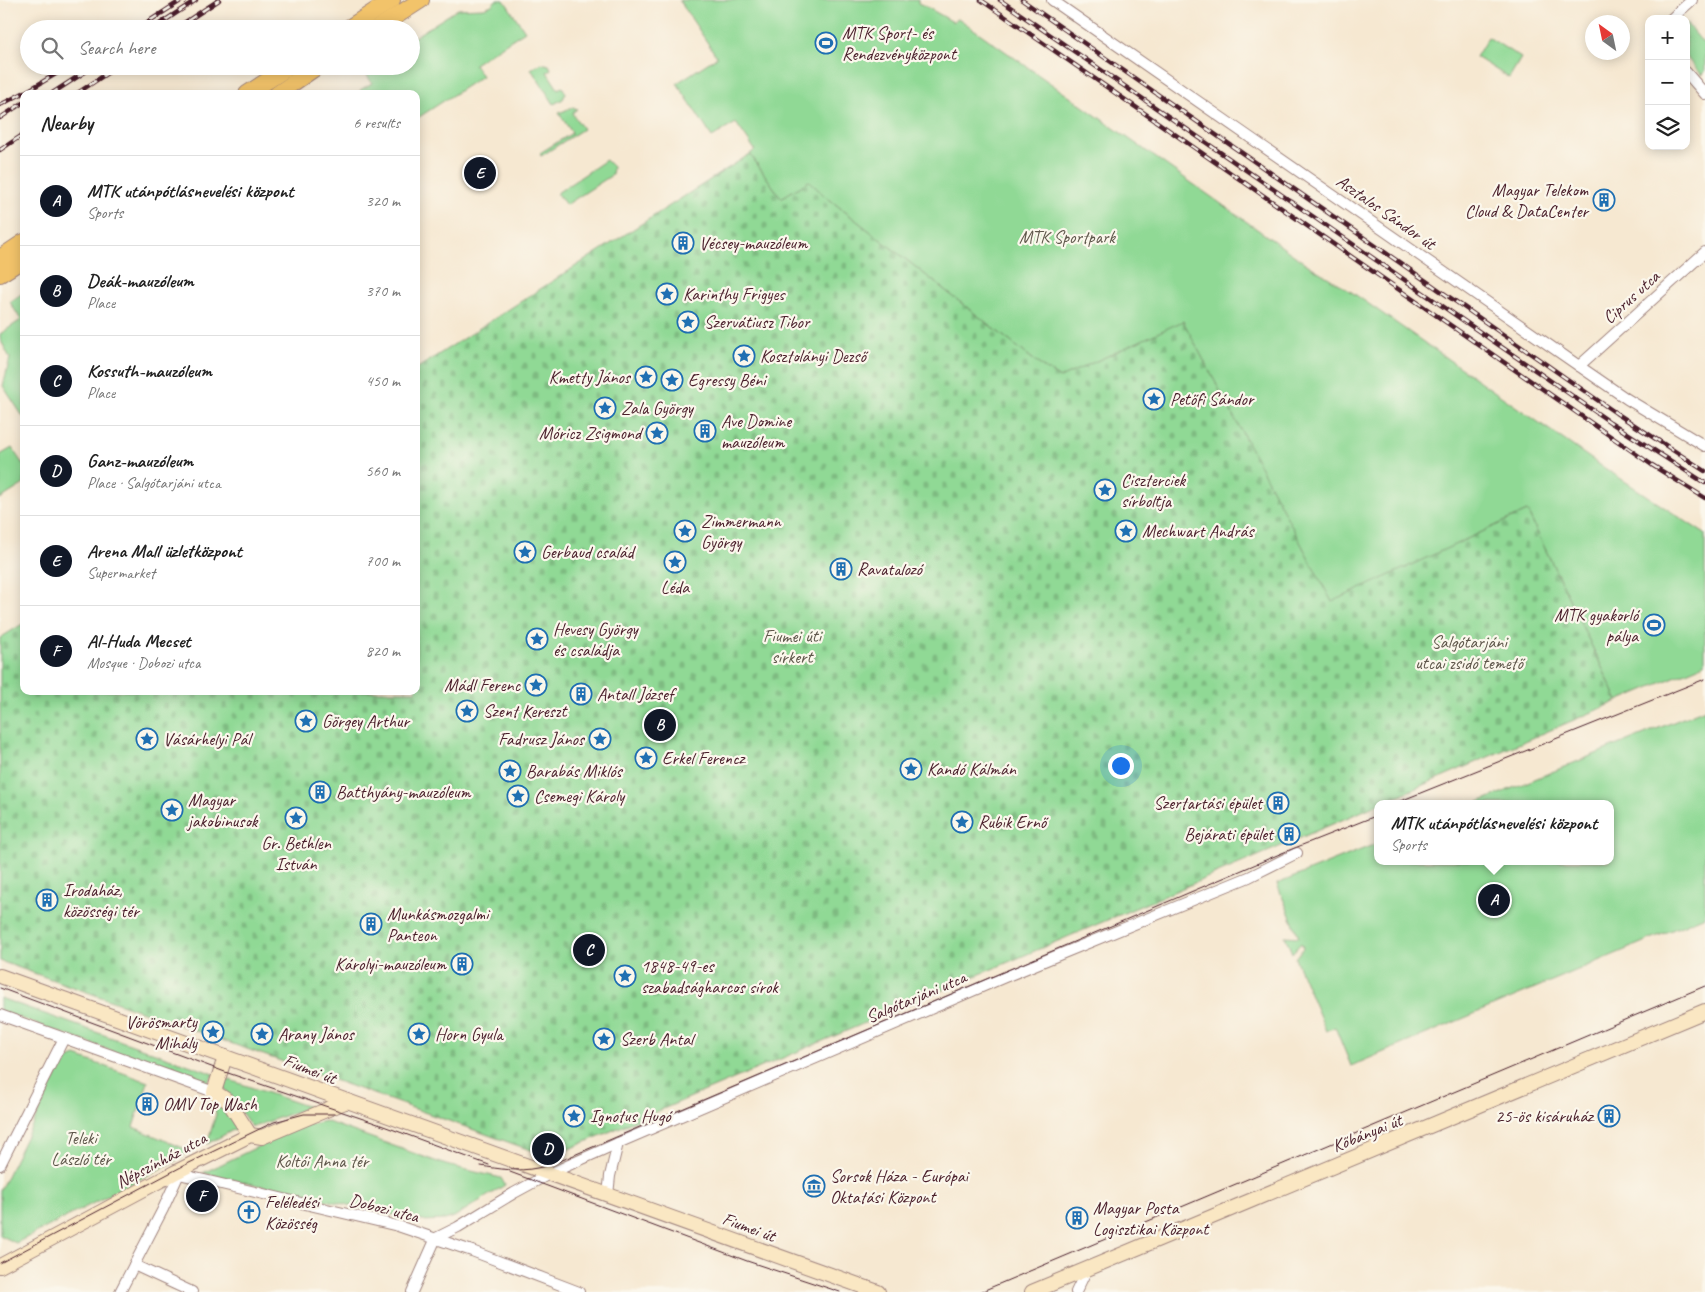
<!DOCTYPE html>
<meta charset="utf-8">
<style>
:root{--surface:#fff;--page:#f2f2f2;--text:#222;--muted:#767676;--line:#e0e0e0;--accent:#111827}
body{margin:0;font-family:Caveat,sans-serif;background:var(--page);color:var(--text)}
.controls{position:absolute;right:15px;top:15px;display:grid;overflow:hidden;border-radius:10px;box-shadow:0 2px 12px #0003}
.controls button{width:45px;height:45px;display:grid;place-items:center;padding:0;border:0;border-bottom:1px solid var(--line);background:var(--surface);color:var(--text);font:25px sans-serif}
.compass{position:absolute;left:1585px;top:15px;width:45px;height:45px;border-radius:50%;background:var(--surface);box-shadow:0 2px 12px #0003;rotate:327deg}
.you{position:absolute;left:1120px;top:765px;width:18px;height:18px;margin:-12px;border:4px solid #fff;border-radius:50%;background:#1a73e8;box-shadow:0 0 0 8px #1a73e833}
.badge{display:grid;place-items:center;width:32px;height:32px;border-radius:50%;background:var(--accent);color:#fff;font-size:16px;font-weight:700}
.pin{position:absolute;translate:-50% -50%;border:2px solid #fff;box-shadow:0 1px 5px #0006}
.popup{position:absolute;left:1374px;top:800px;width:240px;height:65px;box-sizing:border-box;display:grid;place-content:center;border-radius:10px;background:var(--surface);filter:drop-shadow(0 1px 4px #0005);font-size:16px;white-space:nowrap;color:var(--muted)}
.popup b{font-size:19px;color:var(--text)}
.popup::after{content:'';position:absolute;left:50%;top:100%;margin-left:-10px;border:10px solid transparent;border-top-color:var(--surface)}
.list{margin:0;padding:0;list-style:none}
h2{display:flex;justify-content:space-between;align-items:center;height:65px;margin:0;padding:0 20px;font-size:21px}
h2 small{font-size:16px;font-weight:400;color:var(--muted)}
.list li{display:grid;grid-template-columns:32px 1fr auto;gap:15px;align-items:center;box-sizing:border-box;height:90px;padding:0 20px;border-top:1px solid var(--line)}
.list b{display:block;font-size:19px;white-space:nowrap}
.list p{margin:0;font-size:16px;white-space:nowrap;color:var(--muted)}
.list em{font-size:16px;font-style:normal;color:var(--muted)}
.icon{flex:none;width:28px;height:28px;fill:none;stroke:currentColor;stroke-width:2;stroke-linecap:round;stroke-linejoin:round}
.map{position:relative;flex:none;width:1705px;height:1292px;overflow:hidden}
.search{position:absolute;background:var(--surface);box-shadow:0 2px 12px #0003;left:20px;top:20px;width:400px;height:55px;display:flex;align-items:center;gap:12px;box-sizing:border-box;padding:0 18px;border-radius:28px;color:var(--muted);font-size:19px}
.panel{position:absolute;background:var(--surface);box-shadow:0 2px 12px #0003;left:20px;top:90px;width:400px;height:605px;border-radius:10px}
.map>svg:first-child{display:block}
</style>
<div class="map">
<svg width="1705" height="1292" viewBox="0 0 1705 1292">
<defs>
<pattern id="cemetery-stones" width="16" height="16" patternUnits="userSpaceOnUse" patternTransform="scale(1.25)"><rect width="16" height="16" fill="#90d995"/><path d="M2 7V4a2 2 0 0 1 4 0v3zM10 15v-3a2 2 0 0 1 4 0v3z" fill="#7eba81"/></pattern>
</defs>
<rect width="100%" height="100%" fill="#fbf7ec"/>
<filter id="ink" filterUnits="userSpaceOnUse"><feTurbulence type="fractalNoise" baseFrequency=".02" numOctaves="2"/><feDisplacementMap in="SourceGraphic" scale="10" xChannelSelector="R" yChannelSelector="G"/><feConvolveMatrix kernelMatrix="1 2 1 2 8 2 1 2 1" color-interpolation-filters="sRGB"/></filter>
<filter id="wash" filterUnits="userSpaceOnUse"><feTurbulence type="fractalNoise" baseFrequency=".0096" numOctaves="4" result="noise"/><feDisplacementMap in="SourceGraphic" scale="20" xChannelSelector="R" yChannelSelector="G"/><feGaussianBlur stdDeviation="1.12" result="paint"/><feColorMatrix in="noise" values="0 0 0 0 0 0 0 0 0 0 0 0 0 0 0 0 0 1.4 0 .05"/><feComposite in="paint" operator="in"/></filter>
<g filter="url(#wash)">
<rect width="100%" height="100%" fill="#f6e8d1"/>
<!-- green -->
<g fill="#90d995" stroke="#6d7c60">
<path d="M496,0H504L525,31L474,64L482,76L416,119V94H362L360,90L372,83L363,69L368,66H411V39L458,9L484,8L492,5Z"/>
<path d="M679,0H918V3L925,6L953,22L958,18L1305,263L1353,293L1597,463L1705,534V664L1618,701L1527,511L1332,603L1183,322L1060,378L1044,368L825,196L809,182L781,198L750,154L755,150L736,123L712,137L677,83L717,57Z"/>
<path d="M1686,23L1705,45V72L1702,75L1686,57Z"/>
<path d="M1488,37L1521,58L1509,78L1476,57Z"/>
<path d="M541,63L549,65L551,69L547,72L558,89L562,87L566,93L563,99L554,104L531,69Z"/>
<path d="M573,107L577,109L572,113L583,129L541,156L540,153L572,133L559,113Z"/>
<path d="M606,160L613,167L612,175L566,205L557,193Z"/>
<path d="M24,292V418L3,386L10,358L0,339V334L21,320L10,302Z"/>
<path d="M12,448L24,466V484L0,499V455Z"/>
<path d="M1705,709V916L1351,1066L1335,1027L1326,1031L1295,958L1303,948L1301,943L1292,953L1285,936L1299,937L1277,884L1378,843V861H1610V804H1474Z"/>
<path d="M0,998L214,1074L206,1085L0,1011Z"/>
<path d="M76,1056L148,1082L133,1127L188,1150L183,1157L16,1243L0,1235V1190L64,1061Z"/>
<path d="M221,1077L309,1107L256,1126H251L223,1086Z"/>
<path d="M220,1099L237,1128L207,1144L216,1114L214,1106L215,1100Z"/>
<path d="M325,1121L446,1165L501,1178L505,1185L454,1217L445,1220L421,1221L203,1173L301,1126Z"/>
</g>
<!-- cemetery -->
<path fill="url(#cemetery-stones)" stroke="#6d7c60" d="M750,154L781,198L809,181L825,196L1044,368L1060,378L1183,321L1332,602L1527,511L1618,701L1286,844L550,1157L0,961V638L24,623V691H416V369Z"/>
</g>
<g filter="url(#ink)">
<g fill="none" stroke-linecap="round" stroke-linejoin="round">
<!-- street casing -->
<g stroke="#a0847e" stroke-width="12">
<g id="street">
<path d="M1052,0L1579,366L1627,399L1705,446"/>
<path d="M1671,19L1692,0"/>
<path d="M1686,72L1705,94"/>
<path d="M1579,366L1705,252"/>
<path d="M0,1015L214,1092"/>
<path d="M0,1165L64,1038"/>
<path d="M179,1174L398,1226L472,1251L579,1292"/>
<path d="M608,1195L610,1176L618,1143"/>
<path d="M134,1265L192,1292"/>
<path d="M120,1292L163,1209L179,1174"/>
<path d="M412,1292L436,1238L458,1227L514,1193L549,1174L618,1143L1005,977L1249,877L1297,853"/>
<path d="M1076,1292L1087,1269"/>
</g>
</g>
<!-- secondary casing -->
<g stroke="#a0847e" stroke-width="16">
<g id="secondary">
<path d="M0,976C293,1082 585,1189 878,1292"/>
<path d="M225,1057L214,1092L228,1101L250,1135"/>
<path d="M0,1266L174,1173L250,1135L262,1137L345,1102"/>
<path d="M1032,1292L1705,1011"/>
</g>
</g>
<!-- primary casing -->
<g stroke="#a0847e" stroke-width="18">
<g id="primary">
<path d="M347,29L392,0"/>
<path d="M376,29L421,0"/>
<path d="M247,94L290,66"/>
<path d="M277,94L318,66"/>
<path d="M0,258L24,242"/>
<path d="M0,274L24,259"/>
</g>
</g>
<!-- street -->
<use href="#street" stroke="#fff" stroke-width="10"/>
<!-- secondary -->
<use href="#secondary" stroke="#fae7c3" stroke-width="14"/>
<!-- primary -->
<use href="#primary" stroke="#f2c36a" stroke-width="16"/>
<!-- tram -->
<g stroke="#4a1f2b" stroke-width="1">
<path d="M1393,804L1705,679"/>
<path d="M0,988L225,1072L378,1124L489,1165"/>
<path d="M481,1166C499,1169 518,1172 537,1168C545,1167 552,1163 560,1161L1282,853L1378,815"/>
<path d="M510,1172L747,1261L840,1292"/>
<path d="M0,1263L183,1166L274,1122L304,1114H334"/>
<path d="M980,1292L1705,986"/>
</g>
<!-- rail casing -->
<g stroke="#4a1f2b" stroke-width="4.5">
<g id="rail">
<path d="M981,0L1603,431L1652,465L1705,498"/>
<path d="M1000,0L1610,422L1705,483"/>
<path d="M1022,0L1616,413L1705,471"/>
<path d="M137,29L182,0"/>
<path d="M152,29L196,0"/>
<path d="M175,29L219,0"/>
<path d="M51,94L94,66"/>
<path d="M76,94L118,66"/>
<path d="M0,105L29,90L69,66"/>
<path d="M0,118L24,102"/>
<path d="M0,150L24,134"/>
</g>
</g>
<!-- rail -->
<use href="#rail" stroke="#fbf7ec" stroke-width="2.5" stroke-dasharray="8" stroke-linecap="butt"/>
</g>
</g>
<!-- icons -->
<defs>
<g id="stadium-ring" transform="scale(1.125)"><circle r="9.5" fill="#fbf7ec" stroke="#1f6fb2" stroke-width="1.5"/><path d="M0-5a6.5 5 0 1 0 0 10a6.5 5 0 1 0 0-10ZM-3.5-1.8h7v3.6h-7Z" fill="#1f6fb2"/></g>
<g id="building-ring" transform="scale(1.125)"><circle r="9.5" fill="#fbf7ec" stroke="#1f6fb2" stroke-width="1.5"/><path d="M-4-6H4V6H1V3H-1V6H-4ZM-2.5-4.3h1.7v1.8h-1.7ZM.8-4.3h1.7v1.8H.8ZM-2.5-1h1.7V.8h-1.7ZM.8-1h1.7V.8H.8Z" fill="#1f6fb2"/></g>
<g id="sight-ring" transform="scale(1.125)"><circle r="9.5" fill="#fbf7ec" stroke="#1f6fb2" stroke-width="1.5"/><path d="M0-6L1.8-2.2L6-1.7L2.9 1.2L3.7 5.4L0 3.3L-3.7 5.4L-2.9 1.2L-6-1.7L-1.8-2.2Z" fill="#1f6fb2"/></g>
<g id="museum-ring" transform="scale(1.125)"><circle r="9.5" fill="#fbf7ec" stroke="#1f6fb2" stroke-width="1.5"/><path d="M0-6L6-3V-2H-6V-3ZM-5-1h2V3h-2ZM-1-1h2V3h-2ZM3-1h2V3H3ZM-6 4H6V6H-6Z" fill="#1f6fb2"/></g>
<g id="church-ring" transform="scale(1.125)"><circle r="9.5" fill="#fbf7ec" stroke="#1f6fb2" stroke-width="1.5"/><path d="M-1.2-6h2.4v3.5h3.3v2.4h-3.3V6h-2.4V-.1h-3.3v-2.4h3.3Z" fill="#1f6fb2"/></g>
</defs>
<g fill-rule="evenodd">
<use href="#stadium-ring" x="826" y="43"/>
<use href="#building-ring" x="1604" y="200"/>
<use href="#building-ring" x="683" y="243"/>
<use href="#sight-ring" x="667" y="294"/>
<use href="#sight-ring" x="688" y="322"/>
<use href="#sight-ring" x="744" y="356"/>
<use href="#sight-ring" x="646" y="377"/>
<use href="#sight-ring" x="672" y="380"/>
<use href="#sight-ring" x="1154" y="399"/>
<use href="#sight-ring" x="605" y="408"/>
<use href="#building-ring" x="705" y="431"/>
<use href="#sight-ring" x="657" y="433"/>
<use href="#sight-ring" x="1105" y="490"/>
<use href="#sight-ring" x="685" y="531"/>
<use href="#sight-ring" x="1126" y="531"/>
<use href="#sight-ring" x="525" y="552"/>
<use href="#sight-ring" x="675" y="562"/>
<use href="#building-ring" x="841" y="569"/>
<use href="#stadium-ring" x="1654" y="625"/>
<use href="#sight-ring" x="537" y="639"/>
<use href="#sight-ring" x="536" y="685"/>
<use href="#building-ring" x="581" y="694"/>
<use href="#sight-ring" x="467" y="711"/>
<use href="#sight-ring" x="306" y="721"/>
<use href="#sight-ring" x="147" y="739"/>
<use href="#sight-ring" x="600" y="739"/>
<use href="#sight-ring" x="646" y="758"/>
<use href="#sight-ring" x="911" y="769"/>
<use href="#sight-ring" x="510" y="771"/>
<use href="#building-ring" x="320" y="792"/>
<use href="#sight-ring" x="518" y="796"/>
<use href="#building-ring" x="1278" y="803"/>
<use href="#sight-ring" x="172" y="810"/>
<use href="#sight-ring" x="296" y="818"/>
<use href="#sight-ring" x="962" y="822"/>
<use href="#building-ring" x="1289" y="834"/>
<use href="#building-ring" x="47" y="900"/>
<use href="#building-ring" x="371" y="924"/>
<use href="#building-ring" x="462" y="964"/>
<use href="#sight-ring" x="625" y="976"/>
<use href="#sight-ring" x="213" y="1032"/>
<use href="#sight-ring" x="262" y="1034"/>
<use href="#sight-ring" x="419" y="1034"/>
<use href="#sight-ring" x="604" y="1039"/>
<use href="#building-ring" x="147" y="1104"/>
<use href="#sight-ring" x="574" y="1116"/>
<use href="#building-ring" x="1609" y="1116"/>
<use href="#museum-ring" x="814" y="1186"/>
<use href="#church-ring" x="249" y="1212"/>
<use href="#building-ring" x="1077" y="1218"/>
</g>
<g text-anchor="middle" stroke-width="4.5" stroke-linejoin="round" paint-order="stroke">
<!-- poi labels -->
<g font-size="18" fill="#4a1f2b" stroke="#fbf7ec" text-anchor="start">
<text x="842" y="39">MTK Sport- és<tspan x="842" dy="21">Rendezvényközpont</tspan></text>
<text x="1588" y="196" text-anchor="end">Magyar Telekom<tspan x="1588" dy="21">Cloud &amp; DataCenter</tspan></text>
<text x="699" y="249">Vécsey-mauzóleum</text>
<text x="683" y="300">Karinthy Frigyes</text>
<text x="704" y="328">Szervátiusz Tibor</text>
<text x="760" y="362">Kosztolányi Dezső</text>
<text x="630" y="383" text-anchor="end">Kmetty János</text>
<text x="688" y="386">Egressy Béni</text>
<text x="1170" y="405">Petőfi Sándor</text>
<text x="621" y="414">Zala György</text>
<text x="721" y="427">Ave Domine<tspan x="721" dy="21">mauzóleum</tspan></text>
<text x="641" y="439" text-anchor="end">Móricz Zsigmond</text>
<text x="1121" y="486">Ciszterciek<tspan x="1121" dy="21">sírboltja</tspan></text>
<text x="701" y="527">Zimmermann<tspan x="701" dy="21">György</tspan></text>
<text x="1142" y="537">Mechwart András</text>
<text x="541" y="558">Gerbaud család</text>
<text x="857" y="575">Ravatalozó</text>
<text x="675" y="593" text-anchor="middle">Léda</text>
<text x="1638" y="621" text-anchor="end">MTK gyakorló<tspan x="1638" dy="21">pálya</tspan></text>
<text x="553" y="635">Hevesy György<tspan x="553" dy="21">és családja</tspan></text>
<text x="520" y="691" text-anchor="end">Mádl Ferenc</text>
<text x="597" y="700">Antall József</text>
<text x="483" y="717">Szent Kereszt</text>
<text x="322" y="727">Görgey Arthur</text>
<text x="163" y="745">Vásárhelyi Pál</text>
<text x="584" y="745" text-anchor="end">Fadrusz János</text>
<text x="662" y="764">Erkel Ferencz</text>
<text x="927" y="775">Kandó Kálmán</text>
<text x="526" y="777">Barabás Miklós</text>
<text x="336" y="798">Batthyány-mauzóleum</text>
<text x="534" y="802">Csemegi Károly</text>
<text x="188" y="806">Magyar<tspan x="188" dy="21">jakobinusok</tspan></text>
<text x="1262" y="809" text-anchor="end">Szertartási épület</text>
<text x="978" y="828">Rubik Ernő</text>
<text x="1273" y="840" text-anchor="end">Bejárati épület</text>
<text x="296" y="849" text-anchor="middle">Gr. Bethlen<tspan x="296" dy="21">István</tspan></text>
<text x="63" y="896">Irodaház,<tspan x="63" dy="21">közösségi tér</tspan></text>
<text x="387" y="920">Munkásmozgalmi<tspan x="387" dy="21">Panteon</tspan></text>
<text x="446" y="970" text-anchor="end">Károlyi-mauzóleum</text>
<text x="641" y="972">1848-49-es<tspan x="641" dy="21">szabadságharcos sírok</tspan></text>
<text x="197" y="1028" text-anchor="end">Vörösmarty<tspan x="197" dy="21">Mihály</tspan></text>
<text x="278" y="1040">Arany János</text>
<text x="435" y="1040">Horn Gyula</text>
<text x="620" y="1045">Szerb Antal</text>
<text x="163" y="1110">OMV Top Wash</text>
<text x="590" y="1122">Ignotus Hugó</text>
<text x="1593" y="1122" text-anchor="end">25-ös kisáruház</text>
<text x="830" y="1182">Sorsok Háza - Európai<tspan x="830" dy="21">Oktatási Központ</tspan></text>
<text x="265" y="1208">Feléledési<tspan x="265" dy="21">Közösség</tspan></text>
<text x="1093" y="1214">Magyar Posta<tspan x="1093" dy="21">Logisztikai Központ</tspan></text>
</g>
<!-- street labels -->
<g font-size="18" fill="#4a1f2b" stroke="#fbf7ec">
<text transform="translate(1386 212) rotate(35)" y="6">Asztalos Sándor út</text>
<text transform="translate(1631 297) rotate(-42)" y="6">Ciprus utca</text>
<text transform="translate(916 997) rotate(-23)" y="6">Salgótarjáni utca</text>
<text transform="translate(310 1069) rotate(21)" y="6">Fiumei út</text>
<text transform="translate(1367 1133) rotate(-22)" y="6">Kőbányai út</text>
<text transform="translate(161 1160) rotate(-28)" y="6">Népszínház utca</text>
<text transform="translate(384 1208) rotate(14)" y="6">Dobozi utca</text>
<text transform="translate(749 1227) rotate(20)" y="6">Fiumei út</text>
</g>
<!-- park labels -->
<g font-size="18" fill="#5f574b" stroke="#fbf7ec">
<text x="1067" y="243">MTK Sportpark</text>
<text x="792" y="642">Fiumei úti<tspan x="792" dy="21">sírkert</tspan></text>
<text x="1469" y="648">Salgótarjáni<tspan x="1469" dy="21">utcai zsidó temető</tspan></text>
<text x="81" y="1144">Teleki<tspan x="81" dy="21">László tér</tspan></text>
<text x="322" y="1167">Koltói Anna tér</text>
</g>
</g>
</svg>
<div class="controls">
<button>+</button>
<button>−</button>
<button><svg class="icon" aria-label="layers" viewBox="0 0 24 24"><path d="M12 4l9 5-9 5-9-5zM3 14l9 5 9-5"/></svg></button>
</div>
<svg class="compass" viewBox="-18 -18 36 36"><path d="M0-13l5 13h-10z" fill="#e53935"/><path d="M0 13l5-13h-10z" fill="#767676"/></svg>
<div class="you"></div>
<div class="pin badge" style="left:1494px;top:900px">A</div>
<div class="popup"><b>MTK utánpótlásnevelési központ</b>Sports</div>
<div class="pin badge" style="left:660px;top:725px">B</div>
<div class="pin badge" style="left:589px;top:950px">C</div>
<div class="pin badge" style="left:548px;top:1149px">D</div>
<div class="pin badge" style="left:480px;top:173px">E</div>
<div class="pin badge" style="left:202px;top:1196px">F</div>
<div class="search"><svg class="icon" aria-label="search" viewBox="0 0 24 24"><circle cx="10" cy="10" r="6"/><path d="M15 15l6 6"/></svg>Search here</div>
<section class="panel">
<h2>Nearby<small>6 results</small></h2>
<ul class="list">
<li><span class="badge">A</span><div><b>MTK utánpótlásnevelési központ</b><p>Sports</p></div><em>320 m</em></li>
<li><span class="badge">B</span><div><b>Deák-mauzóleum</b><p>Place</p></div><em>370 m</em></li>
<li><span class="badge">C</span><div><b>Kossuth-mauzóleum</b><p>Place</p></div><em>450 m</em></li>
<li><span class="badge">D</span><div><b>Ganz-mauzóleum</b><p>Place · Salgótarjáni utca</p></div><em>560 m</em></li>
<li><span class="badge">E</span><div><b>Arena Mall üzletközpont</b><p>Supermarket</p></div><em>700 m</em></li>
<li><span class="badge">F</span><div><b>Al-Huda Mecset</b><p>Mosque · Dobozi utca</p></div><em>820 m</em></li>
</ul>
</section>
</div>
